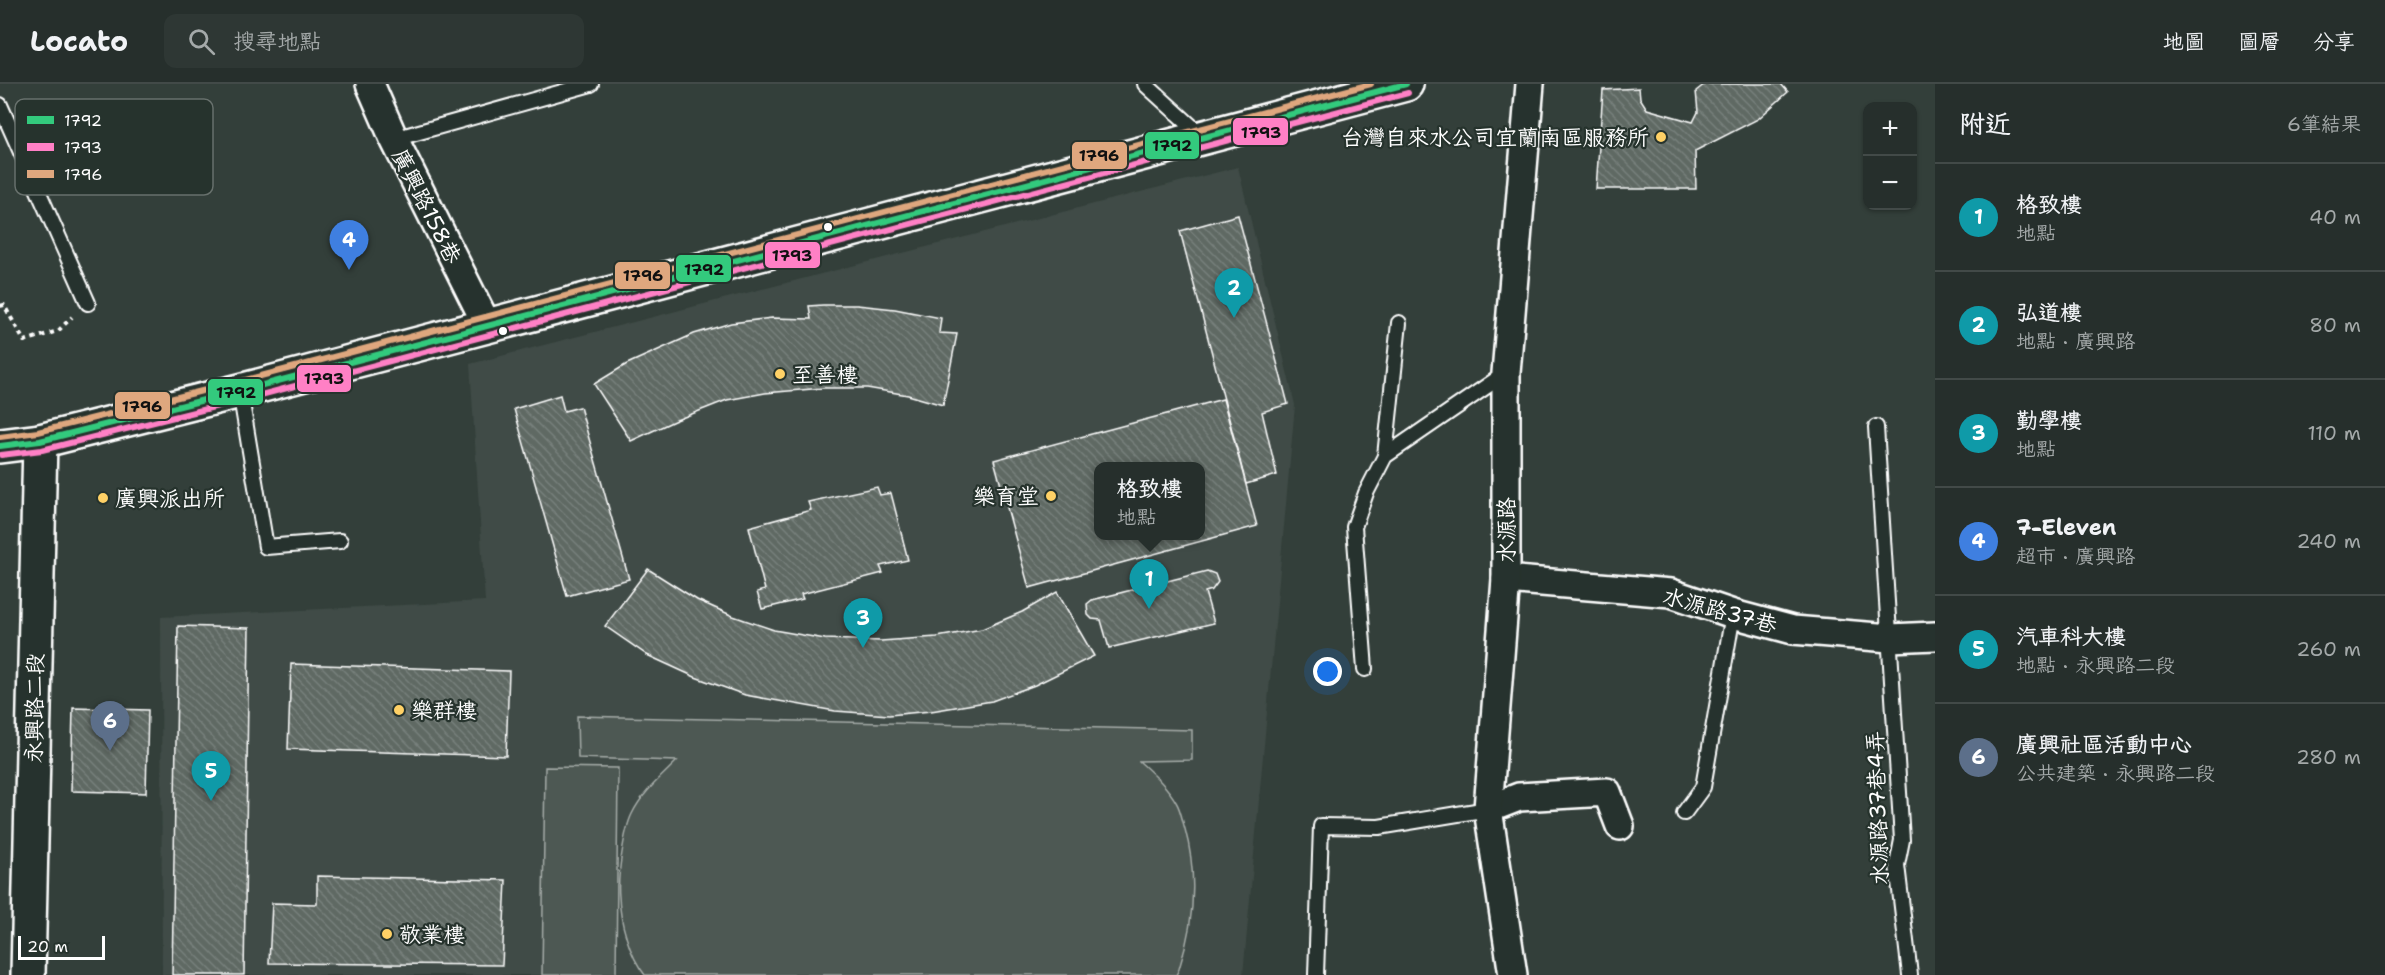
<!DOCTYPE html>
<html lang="zh-TW">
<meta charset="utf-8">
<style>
:root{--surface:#262f2c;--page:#2e3734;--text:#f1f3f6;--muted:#a4a9a9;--line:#424a48;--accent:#d6ab8b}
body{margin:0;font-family:"Shantell Sans","LXGW WenKai TC",sans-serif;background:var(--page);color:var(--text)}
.controls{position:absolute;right:18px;top:18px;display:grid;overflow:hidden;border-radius:12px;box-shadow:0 2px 4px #0004}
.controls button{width:54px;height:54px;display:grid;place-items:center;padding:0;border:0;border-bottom:2px solid var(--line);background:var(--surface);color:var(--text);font:30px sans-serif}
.scale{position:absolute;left:18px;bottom:15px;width:87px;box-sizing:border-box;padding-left:6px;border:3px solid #fff;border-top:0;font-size:16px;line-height:21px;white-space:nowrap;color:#fff;-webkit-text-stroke:4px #26332d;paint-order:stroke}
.you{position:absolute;left:1328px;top:588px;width:21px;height:21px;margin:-15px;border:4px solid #fff;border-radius:50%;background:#1a73e8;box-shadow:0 0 0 9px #1a73e833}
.badge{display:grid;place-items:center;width:39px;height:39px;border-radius:50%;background:var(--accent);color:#fff;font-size:20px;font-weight:700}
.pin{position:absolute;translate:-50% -50px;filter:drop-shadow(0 2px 3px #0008)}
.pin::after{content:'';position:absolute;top:32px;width:21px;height:18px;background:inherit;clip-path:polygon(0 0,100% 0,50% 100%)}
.popup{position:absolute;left:1094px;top:378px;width:111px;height:78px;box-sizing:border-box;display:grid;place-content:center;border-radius:12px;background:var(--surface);filter:drop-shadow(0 2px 4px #0005);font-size:20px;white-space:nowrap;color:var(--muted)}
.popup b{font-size:22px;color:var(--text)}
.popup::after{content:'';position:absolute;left:50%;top:100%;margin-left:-12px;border:12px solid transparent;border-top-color:var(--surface)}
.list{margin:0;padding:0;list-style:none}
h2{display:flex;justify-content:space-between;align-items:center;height:78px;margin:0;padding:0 24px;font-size:26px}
h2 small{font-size:20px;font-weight:400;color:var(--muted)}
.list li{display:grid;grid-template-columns:39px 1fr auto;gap:18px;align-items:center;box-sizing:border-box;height:108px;padding:0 24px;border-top:2px solid var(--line)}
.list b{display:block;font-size:22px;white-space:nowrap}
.list p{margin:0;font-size:20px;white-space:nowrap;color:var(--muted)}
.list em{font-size:20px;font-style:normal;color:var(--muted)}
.icon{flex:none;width:33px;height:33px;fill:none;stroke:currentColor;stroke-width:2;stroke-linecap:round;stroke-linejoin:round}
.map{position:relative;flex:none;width:1935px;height:891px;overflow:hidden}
header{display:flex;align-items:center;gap:36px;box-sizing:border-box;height:84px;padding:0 30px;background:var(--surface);border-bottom:2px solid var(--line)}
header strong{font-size:28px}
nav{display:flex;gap:33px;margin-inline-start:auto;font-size:21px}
.search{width:420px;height:54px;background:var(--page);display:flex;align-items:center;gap:15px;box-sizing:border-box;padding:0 21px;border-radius:12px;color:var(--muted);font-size:22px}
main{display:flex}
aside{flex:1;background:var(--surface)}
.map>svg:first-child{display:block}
</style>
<header>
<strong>Locato</strong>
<div class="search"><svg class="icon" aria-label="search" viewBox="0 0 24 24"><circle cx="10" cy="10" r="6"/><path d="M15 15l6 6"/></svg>搜尋地點</div>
<nav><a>地圖</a><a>圖層</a><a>分享</a></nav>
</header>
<main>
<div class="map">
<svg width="1935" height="891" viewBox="0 0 1935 891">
<defs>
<pattern id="building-back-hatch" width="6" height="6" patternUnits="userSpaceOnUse" patternTransform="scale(1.5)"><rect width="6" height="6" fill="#5f6964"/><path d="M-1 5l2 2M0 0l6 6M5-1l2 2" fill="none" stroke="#77807b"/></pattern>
</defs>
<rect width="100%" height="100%" fill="#333f3a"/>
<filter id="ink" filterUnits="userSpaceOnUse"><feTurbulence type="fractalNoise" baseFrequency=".0167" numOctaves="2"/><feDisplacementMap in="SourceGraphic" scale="12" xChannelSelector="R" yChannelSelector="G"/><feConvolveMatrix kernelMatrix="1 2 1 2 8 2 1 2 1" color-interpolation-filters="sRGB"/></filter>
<g filter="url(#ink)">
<!-- built -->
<path fill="#404c47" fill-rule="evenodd" d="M1238,83L1295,321L1243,891H162L161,533L485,517L470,280ZM1098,382H1200V452H1098Z"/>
<!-- pitch -->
<g fill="#4d5853" stroke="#a6aca9" stroke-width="1.5">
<path d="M577,632L1192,646V676L1139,677C1153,690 1167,702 1176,718C1181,726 1182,736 1185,745C1198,792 1194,839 1179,885L1176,891H645C629,871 620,838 619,812C617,794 624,746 632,730C642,709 661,693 677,677L578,674Z"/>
<path d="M545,683L618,684L616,891H542Z"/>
</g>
<!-- building -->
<g fill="url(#building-back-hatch)" stroke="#fff" stroke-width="1.5" fill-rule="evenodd">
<path d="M1705,0H1781L1788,8L1758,35L1695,67L1696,105H1596L1603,6L1639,4L1640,14L1647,25L1693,38L1698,28L1696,7Z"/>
<path d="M1238,131L1288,320L1262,328L1277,391L1246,400L1180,147Z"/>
<path d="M823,221H857L895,225L941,234L939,249L957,250L943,321L908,311L867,304H824L765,309L727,316L674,337L631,357L594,300L627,280L694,250L731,239L772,234L811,235L809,222Z"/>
<path d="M560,311L564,327L580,323L629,495L567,512L514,325Z"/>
<path d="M1223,315L1257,442L1029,504L994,376ZM1098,382H1200V452H1098Z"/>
<path d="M877,403L880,411L891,409L908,476L880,482L883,489L801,510L803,515L762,525L757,508L765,506L749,443L811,426L808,418Z"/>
<path d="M648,485L697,516L733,532L774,546L825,555L881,557L937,553L982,545L1022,528L1057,508L1094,572L1035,601L992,617L931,627L889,631L835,627L745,611L695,593L647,571L605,542Z"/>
<path d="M1207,487L1215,490L1218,498L1212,506L1205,508L1214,539L1109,564L1101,536L1092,535L1088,531L1087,520L1092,516Z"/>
<path d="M178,542L249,544L244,891H172Z"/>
<path d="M291,580L509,587L506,672L288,665Z"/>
<path d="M73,624L148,626L146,709L71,707Z"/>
<path d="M317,792L506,796L502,881L269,879L272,819L317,820Z"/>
</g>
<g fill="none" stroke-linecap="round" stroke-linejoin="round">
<!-- lane casing -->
<g stroke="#fff" stroke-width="18">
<g id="lane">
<path d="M1145,0L1201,51"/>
<path d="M0,21L88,219"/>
<path d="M394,55L591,0"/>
<path d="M240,307L266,463L340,457"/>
<path d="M1876,343L1902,756L1897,781L1910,891"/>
<path d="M1385,372L1399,239"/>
<path d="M1365,585L1354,443L1366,409L1385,372L1506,289"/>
<path d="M1684,729L1703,703L1733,530"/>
<path d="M1316,891L1321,742L1379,743L1488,725"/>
</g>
</g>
<!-- street casing -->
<g stroke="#fff" stroke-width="32">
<g id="street">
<path d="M370,0L394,55L488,243"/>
<path d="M1506,495L1671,509L1733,530L1793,546L1890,554L1935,552"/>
<path d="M1488,725L1519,713L1607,708L1620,742"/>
<path d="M1513,891L1488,725L1506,495V289L1530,0"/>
</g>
</g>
<!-- secondary casing -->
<g stroke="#fff" stroke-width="38">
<path id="secondary" d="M28,891L40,357"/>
</g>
<!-- primary casing -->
<g stroke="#fff" stroke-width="38">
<path id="primary" d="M0,362L40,357L240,307L1406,0"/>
</g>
<!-- path -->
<path stroke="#fff" stroke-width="4" stroke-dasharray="4.5 4.5" stroke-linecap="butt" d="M0,222L4,221L24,257L58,247L72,233"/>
<!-- lane -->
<use href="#lane" stroke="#26332d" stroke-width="14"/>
<!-- street -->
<use href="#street" stroke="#26332d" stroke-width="27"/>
<!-- secondary -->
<use href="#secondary" stroke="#26332d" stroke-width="33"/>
<!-- primary -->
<use href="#primary" stroke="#26332d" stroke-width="33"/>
<!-- bus-1 casing -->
<g stroke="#26332d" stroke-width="10">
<path id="bus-1" d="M0,362L40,357L240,307L1406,0"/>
</g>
<!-- bus-2 casing -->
<g stroke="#26332d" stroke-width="10">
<path id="bus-2" d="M1,371L42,366L242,316L1408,9"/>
</g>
<!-- bus-3 casing -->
<g stroke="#26332d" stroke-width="10">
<path id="bus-3" d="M0,353L38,348L238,298L1371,0"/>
</g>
<!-- bus-1 -->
<use href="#bus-1" stroke="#33ca7d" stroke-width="6"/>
<!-- bus-2 -->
<use href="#bus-2" stroke="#ff80c5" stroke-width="6"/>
<!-- bus-3 -->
<use href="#bus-3" stroke="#dfa77e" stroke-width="6"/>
</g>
</g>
<!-- markers -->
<g fill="#ffd166" stroke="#26332d" stroke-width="2">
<circle cx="1661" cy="53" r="6"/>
<circle cx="780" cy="290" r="6"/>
<circle cx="1051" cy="412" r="6"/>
<circle cx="103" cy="414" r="6"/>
<circle cx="399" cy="626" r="6"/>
<circle cx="387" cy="850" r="6"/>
</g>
<g fill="#fff" stroke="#26332d" stroke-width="2">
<circle cx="828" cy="143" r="5"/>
<circle cx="503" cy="247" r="5"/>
</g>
<g text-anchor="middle" stroke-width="4.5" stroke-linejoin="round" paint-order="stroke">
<!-- poi labels -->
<g font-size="22" fill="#fff" stroke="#26332d" text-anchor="start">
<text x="1649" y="61" text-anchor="end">台灣自來水公司宜蘭南區服務所</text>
<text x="792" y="298">至善樓</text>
<text x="1039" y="420" text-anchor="end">樂育堂</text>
<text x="115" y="422">廣興派出所</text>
<text x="411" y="634">樂群樓</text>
<text x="399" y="858">敬業樓</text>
</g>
<!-- street labels -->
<g font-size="22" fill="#fff" stroke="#26332d">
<text transform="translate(427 122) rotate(63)" y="8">廣興路158巷</text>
<text transform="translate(1506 446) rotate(-90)" y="8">水源路</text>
<text transform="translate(1720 526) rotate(15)" y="8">水源路37巷</text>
<text transform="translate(34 624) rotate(-89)" y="8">永興路二段</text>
<text transform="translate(1877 724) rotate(-92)" y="8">水源路37巷4弄</text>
</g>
</g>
<!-- legend -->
<rect x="15" y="15" width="198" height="96" rx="9" fill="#26332d" stroke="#67706c" stroke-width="1.5"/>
<rect x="27" y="32" width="27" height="8" fill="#33ca7d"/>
<rect x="27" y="59" width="27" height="8" fill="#ff80c5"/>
<rect x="27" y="86" width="27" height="8" fill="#dfa77e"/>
<g font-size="16" fill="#fff">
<text x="64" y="42">1792</text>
<text x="64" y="69">1793</text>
<text x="64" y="96">1796</text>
</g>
<g stroke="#26332d" stroke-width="2">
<rect x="1232" y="33" width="57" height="29" rx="6" fill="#ff80c5"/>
<rect x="1144" y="47" width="56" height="29" rx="6" fill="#33ca7d"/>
<rect x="1071" y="57" width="57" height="29" rx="6" fill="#dfa77e"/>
<rect x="764" y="157" width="57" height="28" rx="6" fill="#ff80c5"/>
<rect x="675" y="170" width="57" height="29" rx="6" fill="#33ca7d"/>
<rect x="614" y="177" width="57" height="29" rx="6" fill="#dfa77e"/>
<rect x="296" y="280" width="56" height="29" rx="6" fill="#ff80c5"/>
<rect x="207" y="294" width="57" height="28" rx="6" fill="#33ca7d"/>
<rect x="114" y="307" width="57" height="29" rx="6" fill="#dfa77e"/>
</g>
<g font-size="16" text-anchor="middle" font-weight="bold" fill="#111">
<text x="1261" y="54">1793</text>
<text x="1172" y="67">1792</text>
<text x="1099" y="77">1796</text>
<text x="792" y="177">1793</text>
<text x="704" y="191">1792</text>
<text x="643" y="197">1796</text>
<text x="324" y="300">1793</text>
<text x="236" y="314">1792</text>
<text x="142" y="328">1796</text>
</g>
</svg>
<div class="controls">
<button>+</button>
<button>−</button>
</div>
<div class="scale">20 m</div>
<div class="you"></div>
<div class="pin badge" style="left:1149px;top:525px;background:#0f9aa8">1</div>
<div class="popup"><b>格致樓</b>地點</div>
<div class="pin badge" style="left:1234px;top:234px;background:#0f9aa8">2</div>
<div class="pin badge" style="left:863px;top:564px;background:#0f9aa8">3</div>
<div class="pin badge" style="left:349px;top:186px;background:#3f7fe0">4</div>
<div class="pin badge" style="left:211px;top:717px;background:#0f9aa8">5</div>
<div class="pin badge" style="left:110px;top:667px;background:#5c6f8a">6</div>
</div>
<aside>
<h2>附近<small>6筆結果</small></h2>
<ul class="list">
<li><span class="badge" style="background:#0f9aa8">1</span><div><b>格致樓</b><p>地點</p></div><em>40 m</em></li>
<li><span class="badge" style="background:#0f9aa8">2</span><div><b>弘道樓</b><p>地點 · 廣興路</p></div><em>80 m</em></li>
<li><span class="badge" style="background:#0f9aa8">3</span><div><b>勤學樓</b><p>地點</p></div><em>110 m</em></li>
<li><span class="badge" style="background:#3f7fe0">4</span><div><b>7-Eleven</b><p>超市 · 廣興路</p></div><em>240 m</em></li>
<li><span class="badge" style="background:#0f9aa8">5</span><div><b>汽車科大樓</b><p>地點 · 永興路二段</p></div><em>260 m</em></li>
<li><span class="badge" style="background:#5c6f8a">6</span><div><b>廣興社區活動中心</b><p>公共建築 · 永興路二段</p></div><em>280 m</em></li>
</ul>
</aside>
</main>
